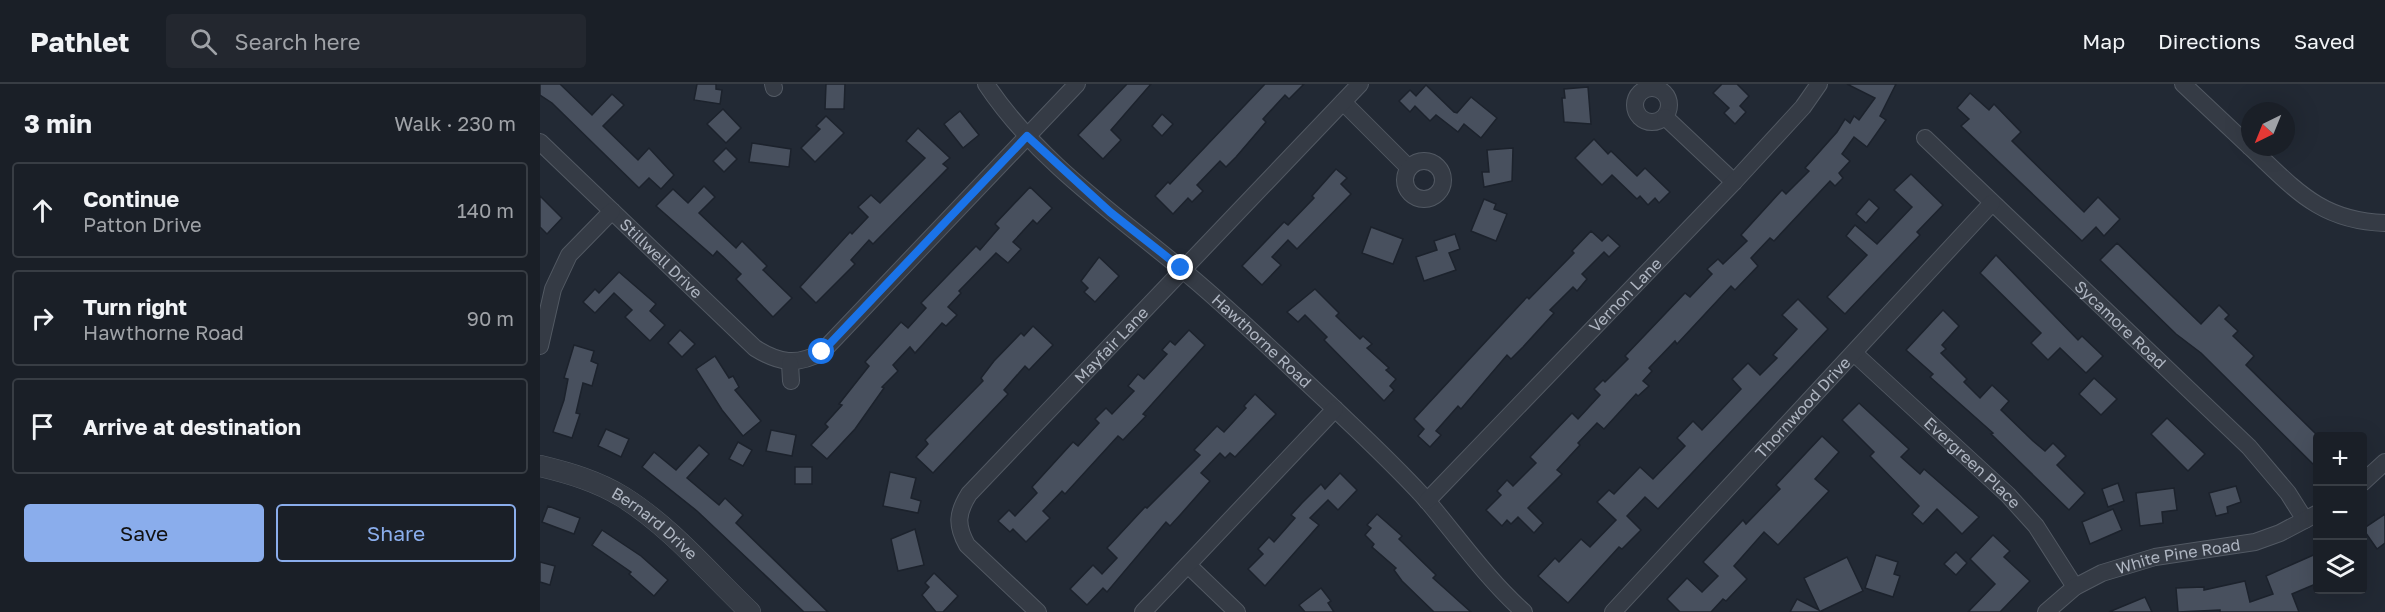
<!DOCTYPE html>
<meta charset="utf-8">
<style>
:root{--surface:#1a1f27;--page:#23272f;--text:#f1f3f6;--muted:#9fa2a7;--line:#383d44;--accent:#8aadec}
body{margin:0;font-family:"Golos Text",sans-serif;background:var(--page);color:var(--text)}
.controls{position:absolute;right:18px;bottom:18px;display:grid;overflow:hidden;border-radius:6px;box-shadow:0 6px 24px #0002}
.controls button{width:54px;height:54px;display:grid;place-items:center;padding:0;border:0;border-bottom:2px solid var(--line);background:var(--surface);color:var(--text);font:30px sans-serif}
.compass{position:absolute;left:1701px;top:18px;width:54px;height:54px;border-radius:50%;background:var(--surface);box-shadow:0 6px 24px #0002;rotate:223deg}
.stop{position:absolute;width:18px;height:18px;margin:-14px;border:4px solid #1a73e8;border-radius:50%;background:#fff}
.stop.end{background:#1a73e8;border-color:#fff;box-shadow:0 2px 6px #0008}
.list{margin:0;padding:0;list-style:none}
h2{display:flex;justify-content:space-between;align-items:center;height:78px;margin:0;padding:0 24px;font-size:26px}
h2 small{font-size:20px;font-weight:400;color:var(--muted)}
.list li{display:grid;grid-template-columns:39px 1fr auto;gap:18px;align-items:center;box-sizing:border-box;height:96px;margin:0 12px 12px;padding:0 12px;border:2px solid var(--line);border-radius:6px}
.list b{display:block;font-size:22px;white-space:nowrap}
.list p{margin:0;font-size:20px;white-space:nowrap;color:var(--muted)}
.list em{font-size:20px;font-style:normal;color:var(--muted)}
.actions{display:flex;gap:12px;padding:18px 24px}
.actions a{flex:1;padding:14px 0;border:2px solid var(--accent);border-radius:6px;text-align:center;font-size:21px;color:var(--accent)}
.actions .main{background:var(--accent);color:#111}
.icon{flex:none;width:33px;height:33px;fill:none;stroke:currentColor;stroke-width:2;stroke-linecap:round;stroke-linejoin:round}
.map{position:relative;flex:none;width:1845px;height:528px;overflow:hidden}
header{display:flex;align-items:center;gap:36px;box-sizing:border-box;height:84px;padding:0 30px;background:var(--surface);border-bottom:2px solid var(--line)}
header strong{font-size:28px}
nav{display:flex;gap:33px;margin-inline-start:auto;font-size:21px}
.search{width:420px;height:54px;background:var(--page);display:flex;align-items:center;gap:15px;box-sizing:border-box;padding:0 21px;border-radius:6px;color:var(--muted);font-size:22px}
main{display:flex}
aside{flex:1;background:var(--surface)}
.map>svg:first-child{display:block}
</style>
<header>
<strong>Pathlet</strong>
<div class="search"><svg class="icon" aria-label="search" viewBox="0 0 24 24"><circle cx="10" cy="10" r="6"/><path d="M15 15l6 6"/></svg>Search here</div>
<nav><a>Map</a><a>Directions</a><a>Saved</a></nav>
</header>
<main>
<aside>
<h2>3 min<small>Walk · 230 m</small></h2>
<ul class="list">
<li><svg class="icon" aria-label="ahead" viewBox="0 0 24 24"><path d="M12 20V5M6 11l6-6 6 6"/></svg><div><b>Continue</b><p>Patton Drive</p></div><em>140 m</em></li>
<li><svg class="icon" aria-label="right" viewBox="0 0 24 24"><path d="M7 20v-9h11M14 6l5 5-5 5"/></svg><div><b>Turn right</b><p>Hawthorne Road</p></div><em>90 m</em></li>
<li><svg class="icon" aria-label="arrive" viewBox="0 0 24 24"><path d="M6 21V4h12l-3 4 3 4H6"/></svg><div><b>Arrive at destination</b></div></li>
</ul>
<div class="actions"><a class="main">Save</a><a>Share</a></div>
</aside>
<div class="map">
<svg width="1845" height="528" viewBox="0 0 1845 528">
<rect width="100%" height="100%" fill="#222934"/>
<!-- building -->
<g fill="#48505e" stroke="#1c222c" stroke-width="1.5">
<path d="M0,0H20L52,31L72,10L84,21L63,42L98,76L109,64L134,91L121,105L109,94L99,104L12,19L0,11Z"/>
<path d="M157,0H176V5L182,6L180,20L154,16Z"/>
<path d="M286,0H305L304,25H285Z"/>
<path d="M587,0H611L571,46L581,56L563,75L538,51Z"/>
<path d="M725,0H764L749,15L745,11L723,35L726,38L696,73L686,83L680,77L657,101L663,107L652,118L648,114L633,130L615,112L628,98L630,100Z"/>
<path d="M1182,0H1197L1209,12L1200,22L1206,28L1195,40L1184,29L1189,24L1173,9Z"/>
<path d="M1307,0H1356L1340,32L1346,36L1327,63L1314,53L1302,70L1310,77L1299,89L1303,94L1295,102L1290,97L1234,157L1230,154L1211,174L1218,182L1195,206L1191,202L1137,260L1135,257L1109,284L1112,287L1103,297L1109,302L1098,312L1096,310L1064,345L1057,339L1038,359L1040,361L1017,386L1022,390L988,424L1003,439L994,449L978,433L971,440L967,436L962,442L946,426L961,411L957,407L967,396L973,402L996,379L990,373L1032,329L1038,335L1060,311L1054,305L1063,296L1065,298L1088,275L1085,272L1145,209L1150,213L1172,190L1167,185L1178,175L1183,180L1207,157L1201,151L1242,106L1246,110L1269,87L1265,84L1297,48L1305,35L1310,39L1314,32L1319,36L1335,14Z"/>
<path d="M886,1L914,28L917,29L931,13L957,34L941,54L924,40L918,48L896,31L890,37L875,22L870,28L859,17L870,6L876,12Z"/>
<path d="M1048,3L1051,40L1024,38L1022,14H1025L1024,5Z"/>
<path d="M1430,9L1449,26L1454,20L1481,48L1472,57L1544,128L1558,113L1580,135L1564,152L1556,143L1542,157L1421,42L1429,35L1417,24Z"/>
<path d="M183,25L201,44L186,59L167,40Z"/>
<path d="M420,27L439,51L423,64L404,40Z"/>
<path d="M622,30L633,40L622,52L612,42Z"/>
<path d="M286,32L304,49L275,78L261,64L280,45L276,42Z"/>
<path d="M378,44L410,74L403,80L408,84L333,160L329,156L311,176L315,180L276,219L260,203L310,148L312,150L328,133L318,123L331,111L340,119L385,74L366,57Z"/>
<path d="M1054,55L1068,70L1071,67L1097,92L1105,84L1130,108L1119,119L1115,114L1108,121L1100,112L1097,115L1072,91L1062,101L1035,74Z"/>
<path d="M212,59L251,65L249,83L209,78Z"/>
<path d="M186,64L197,75L184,88L173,77Z"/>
<path d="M973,64L972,97L944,103L942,88H949L947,66Z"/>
<path d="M796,85L807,94L801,100L811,110L757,165L748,156L732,173L741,181L722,201L702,182L744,138L748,141L774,114L772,112Z"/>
<path d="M1371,90L1403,121L1377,148L1380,151L1305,230L1287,213L1327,171L1306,152L1315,141L1337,160L1372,123L1354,106Z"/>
<path d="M164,102L175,113L159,129L196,164L202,157L227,182L223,186L252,214L233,233L196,195L201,190L177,167L173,172L116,122L133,105L148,119Z"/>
<path d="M490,103L512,124L497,140L493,136L473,158L481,165L468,179L456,169L419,207L421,209L408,223L417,231L406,242L402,239L375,269L370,263L353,281L358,287L342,303L344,304L315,345L287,375L271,361L288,343L285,340L302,321L299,320L329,282L325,278L361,238L368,244L386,224L381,219L436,162L440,166L459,144L455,140Z"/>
<path d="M0,112L22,134L7,150L0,143Z"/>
<path d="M944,115L956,120L954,125L967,130L956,157L931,147Z"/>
<path d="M1329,115L1339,124L1326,139L1316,130Z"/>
<path d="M831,143L863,155L853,180L822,169Z"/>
<path d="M1051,147L1062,157L1068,151L1080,162L1069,173L1064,168L1042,190L1047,195L1037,207L1033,203L1010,226L1014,229L983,263L971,275L967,271L921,325L918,322L896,347L901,351L890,363L878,352L884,345L874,335L987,213L989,215L1034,169L1032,167Z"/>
<path d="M915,150L920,165L909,169L916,186L884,197L876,173L897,166L894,157Z"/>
<path d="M1577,159L1661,240L1679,221L1689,231L1685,235L1698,247L1693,252L1714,272L1706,281L1778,352V385L1661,269L1636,250L1560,176Z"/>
<path d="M1456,171L1538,256L1542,252L1563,272L1546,289L1520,264L1508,276L1491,259L1501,249L1440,189Z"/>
<path d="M559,173L579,192L555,218L544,208L548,204L541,197Z"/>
<path d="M79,188L116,220L110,227L125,241L110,257L85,233L92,226L74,209L55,229L43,218L55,205L59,209Z"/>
<path d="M775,205L799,229L796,232L820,255L823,252L832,260L827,264L849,284L846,286L856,295L850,302L854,306L844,317L784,256L787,253L765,231L758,238L747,228Z"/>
<path d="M1258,215L1288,245L1118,425L1105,413L1087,432L1101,446L1082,465L1079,463L1028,519L998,492L1015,474L1019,478L1041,455L1050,463L1076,436L1057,418L1069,406L1074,410L1100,383L1113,395L1145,362L1137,354L1153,337L1162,346L1201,305L1192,295L1208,279L1220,291L1237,274L1233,271L1257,245L1242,231Z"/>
<path d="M1403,226L1419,242L1402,261L1406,265L1401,269L1427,295L1424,298L1440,314L1452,301L1469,317L1461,326L1493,357L1505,367L1513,359L1526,372L1517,381L1545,409L1529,426L1451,350L1453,349L1390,293L1393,290L1366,266Z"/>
<path d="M493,242L513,261L489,286L485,282L464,306L468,310L393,389L376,373L388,360L385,356L443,297L441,294L454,277L481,249L484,252Z"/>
<path d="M140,246L155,260L142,273L128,259Z"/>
<path d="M649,246L665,261L603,330L606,332L583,356L578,352L525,410L522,407L503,427L510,434L486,458L473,445L470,448L458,437L469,426L475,432L497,409L492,403L533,358L538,362L559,339L555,335L566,324L572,330L594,307L588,302L598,290L604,295L627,270L622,266L630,257L635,261Z"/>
<path d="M34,261L54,267L51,277L58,280L52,302L43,299L36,329L40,330L32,354L13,348L24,316L28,295L24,294Z"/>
<path d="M175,272L189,294L193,292L199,303L195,306L221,337L203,352L182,326L156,285Z"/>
<path d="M1554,294L1577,315L1561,331L1539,310Z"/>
<path d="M715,310L736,330L695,373L690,369L685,374L680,369L661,389L670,397L641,430L630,442L626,438L567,508L563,504L547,521L530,505L553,481L562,490L577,474L567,464L605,423L607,424L660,371L654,366L677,342L684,348L706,324L704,322Z"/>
<path d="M1319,319L1369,365L1361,373L1380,390L1384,385L1439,433L1422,450L1397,425L1383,440L1372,430L1379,422L1330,372L1334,368L1302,336Z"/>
<path d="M1627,334L1665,370L1648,387L1611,350Z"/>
<path d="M66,345L89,355L81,373L58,362Z"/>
<path d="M231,346L256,351L252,372L226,367Z"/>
<path d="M1282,352L1299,368L1275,395L1289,407L1238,461L1224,448L1194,482L1207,495L1186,517L1183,515L1171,528H1140L1127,515L1147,494L1162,508L1178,492L1163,478L1203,436L1206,440L1240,405L1236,401Z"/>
<path d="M198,358L212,366L203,382L189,375Z"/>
<path d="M159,361L169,370L147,394L179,421L185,414L203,431L196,439L288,528H264L157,427L102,383L114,368L136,386Z"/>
<rect x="255" y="383" width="17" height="17"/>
<path d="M350,388L376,394L371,414L381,417L378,429L343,422Z"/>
<path d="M800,389L817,406L798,426L788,416L770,434L779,441L725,502L708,485L723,470L718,465L729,453L734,458L755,434L751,431L762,419L781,400L785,405Z"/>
<path d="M1578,399L1584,417L1568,423L1562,405Z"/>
<path d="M1696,402L1701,418L1687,423L1688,429L1676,432L1669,409Z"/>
<path d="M1634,404L1637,426L1622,428L1623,439L1600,442L1596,409Z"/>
<path d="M8,422L40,434L34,450L2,438Z"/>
<path d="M1573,425L1582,446L1550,460L1542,438Z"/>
<path d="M837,430L862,452L859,455L896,491L893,494L931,528H894L862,497L854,486L856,484L832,463L834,460L825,451L831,444L827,441Z"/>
<path d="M1845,430V459L1837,465L1823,445Z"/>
<path d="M375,445L384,481L358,487L351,455Z"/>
<path d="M62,446L101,472L128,496L114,512L89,490L91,488L52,461Z"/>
<path d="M1453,451L1470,467L1464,473L1490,497L1460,528H1428L1455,500L1430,475Z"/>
<path d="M1416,468L1427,479L1416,491L1404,480Z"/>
<path d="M1778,469V499L1752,510L1759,528H1680V526L1638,528L1636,504L1664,503V506L1705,497L1710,518L1733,510L1726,492Z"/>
<path d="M1336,471L1358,478L1354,490L1360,492L1353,513L1325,504Z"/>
<path d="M1307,473L1323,507L1281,527L1283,528H1250L1257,515L1279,526L1264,494Z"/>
<path d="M0,478L15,482L10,501L0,498Z"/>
<path d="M394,489L418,512L403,528H396L382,511L389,503L385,499Z"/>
<path d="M781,504L791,517L788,519L794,528H765L759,521Z"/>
<path d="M1605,513L1612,528H1569Z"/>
</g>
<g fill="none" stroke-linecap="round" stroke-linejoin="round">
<!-- minor casing -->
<g stroke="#525963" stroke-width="18">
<g id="minor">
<path d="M233,0L234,4"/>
<path id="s1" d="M446,0C495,74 571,127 639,183C692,226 742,276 793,323C825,354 860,386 889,419C920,456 948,496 984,528"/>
<path d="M1643,0L1710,63"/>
<circle cx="1112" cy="21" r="17"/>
<path d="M803,18L869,84"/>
<path d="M1125,33L1194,98"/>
<path id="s2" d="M1385,54L1709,363L1748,409L1765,436"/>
<path id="s3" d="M0,58L215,264C239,279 257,282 282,268L537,0"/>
<path d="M1710,63C1755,105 1780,137 1845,139"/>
<circle cx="884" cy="96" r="19"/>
<path d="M0,262L13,205L29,171L72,127"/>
<path id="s4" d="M1315,270L1468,411L1496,442L1535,503"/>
<path d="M250,279L251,297"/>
<path d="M1822,399L1845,378"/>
<path id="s5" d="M887,417L1194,98L1263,23L1279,0"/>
<path d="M648,481L697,528"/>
<path id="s6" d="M498,528L427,461C416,441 417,429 429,410L820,0"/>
<path d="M603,528L795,325"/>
<path id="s7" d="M1073,528L1452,119"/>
<path id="s8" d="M1506,528L1535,503L1562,489L1615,473L1715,458L1740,449L1778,429"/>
</g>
</g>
<!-- tertiary casing -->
<g stroke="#525963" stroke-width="22">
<g id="tertiary">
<path id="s9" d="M0,382C29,389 57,397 83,413C131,443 169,489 210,528"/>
</g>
</g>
<!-- minor -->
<use href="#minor" stroke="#353b45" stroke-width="16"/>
<!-- tertiary -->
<use href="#tertiary" stroke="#353b45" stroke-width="21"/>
</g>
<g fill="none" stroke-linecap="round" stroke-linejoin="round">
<!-- route -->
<path stroke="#1a73e8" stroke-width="8" d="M282,268L487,52L570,128L641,184"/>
</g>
<g text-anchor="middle" stroke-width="6" stroke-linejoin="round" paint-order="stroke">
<!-- street labels -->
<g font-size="16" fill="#afb6c2" stroke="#1b202a">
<text dy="6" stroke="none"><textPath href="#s3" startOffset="168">Stillwell Drive</textPath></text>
<text dy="6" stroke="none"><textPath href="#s5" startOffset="286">Vernon Lane</textPath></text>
<text dy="6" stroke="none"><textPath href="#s2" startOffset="270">Sycamore Road</textPath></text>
<text dy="6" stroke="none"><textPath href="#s1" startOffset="378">Hawthorne Road</textPath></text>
<text dy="6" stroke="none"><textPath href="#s6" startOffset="358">Mayfair Lane</textPath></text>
<text dy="6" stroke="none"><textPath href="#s7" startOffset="279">Thornwood Drive</textPath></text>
<text dy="6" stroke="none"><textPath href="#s4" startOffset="160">Evergreen Place</textPath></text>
<text dy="6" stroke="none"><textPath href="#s9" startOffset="130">Bernard Drive</textPath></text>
<text dy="6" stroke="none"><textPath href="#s8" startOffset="147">White Pine Road</textPath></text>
</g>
</g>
</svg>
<div class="controls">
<button>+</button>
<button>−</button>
<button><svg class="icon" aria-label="layers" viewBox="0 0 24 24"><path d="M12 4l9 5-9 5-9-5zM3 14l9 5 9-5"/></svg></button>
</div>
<svg class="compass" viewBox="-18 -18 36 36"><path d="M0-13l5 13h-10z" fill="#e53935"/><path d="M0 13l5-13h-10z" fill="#9fa2a7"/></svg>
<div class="stop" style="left:282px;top:268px"></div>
<div class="stop end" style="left:641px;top:184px"></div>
</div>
</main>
